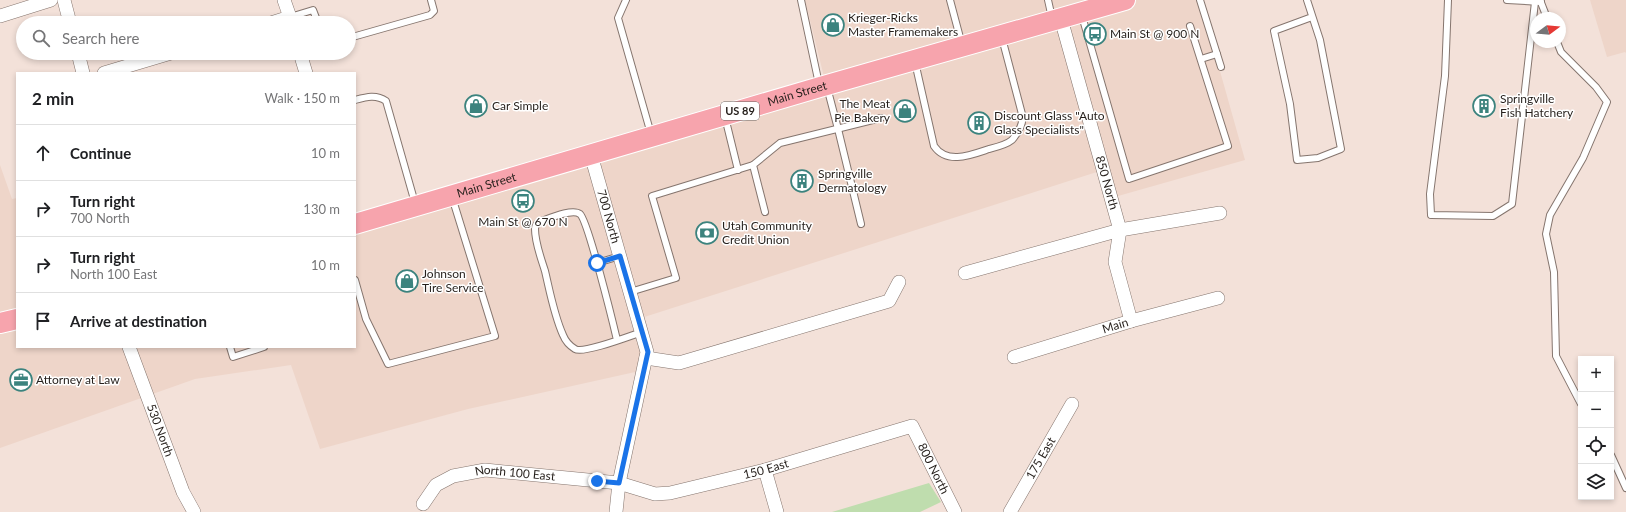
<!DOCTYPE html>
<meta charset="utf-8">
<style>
:root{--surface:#fff;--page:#f2f2f2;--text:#202124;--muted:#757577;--line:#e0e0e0}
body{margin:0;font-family:Lato,sans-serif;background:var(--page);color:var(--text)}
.controls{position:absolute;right:12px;bottom:12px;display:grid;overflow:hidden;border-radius:0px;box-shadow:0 2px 6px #0003}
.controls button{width:36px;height:36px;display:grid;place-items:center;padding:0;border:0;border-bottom:1px solid var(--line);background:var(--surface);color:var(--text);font:20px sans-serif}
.compass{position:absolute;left:1530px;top:12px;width:36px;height:36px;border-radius:50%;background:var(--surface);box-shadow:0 2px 6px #0003;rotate:74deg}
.stop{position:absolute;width:12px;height:12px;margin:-9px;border:3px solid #1a73e8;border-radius:50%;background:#fff}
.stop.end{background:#1a73e8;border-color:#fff;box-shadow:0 1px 4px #0008}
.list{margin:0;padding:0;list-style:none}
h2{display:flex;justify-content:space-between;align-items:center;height:52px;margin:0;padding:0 16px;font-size:17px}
h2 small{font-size:13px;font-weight:400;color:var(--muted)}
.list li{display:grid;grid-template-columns:26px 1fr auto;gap:12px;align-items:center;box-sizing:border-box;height:56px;padding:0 16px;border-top:1px solid var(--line)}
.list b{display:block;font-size:15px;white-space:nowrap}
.list p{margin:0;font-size:13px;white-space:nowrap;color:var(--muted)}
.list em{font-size:13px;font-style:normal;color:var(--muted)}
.icon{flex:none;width:22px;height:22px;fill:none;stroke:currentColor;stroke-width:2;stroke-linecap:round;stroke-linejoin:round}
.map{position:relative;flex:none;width:1626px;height:512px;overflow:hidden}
.search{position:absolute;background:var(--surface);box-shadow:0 2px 6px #0003;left:16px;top:16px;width:340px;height:44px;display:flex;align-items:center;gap:10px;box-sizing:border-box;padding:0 14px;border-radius:22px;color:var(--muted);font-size:15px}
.panel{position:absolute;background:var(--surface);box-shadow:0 2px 6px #0003;left:16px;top:72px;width:340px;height:276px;border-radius:0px}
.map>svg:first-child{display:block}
</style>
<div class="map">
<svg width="1626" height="512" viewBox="0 0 1626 512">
<rect width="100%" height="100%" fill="#f3e1d9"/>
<!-- built -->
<g fill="#eed5c9">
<path d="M805,0H1200L1245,160L1111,198L1103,170L638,319L644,370L468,409L320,449L291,365L195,379L0,448V165L12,199L17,198V347H355V224L826,85Z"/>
<path d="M1590,0H1626V53L1625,52L1607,57Z"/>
</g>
<!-- green -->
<path fill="#bfddae" d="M929,483L941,502L920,512H832Z"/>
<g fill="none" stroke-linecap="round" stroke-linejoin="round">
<!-- lane casing -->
<g stroke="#85756e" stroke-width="8">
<g id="lane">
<path d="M626,0L618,18L651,134"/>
<path d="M801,0L819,84"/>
<path d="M950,0L962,45"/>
<path d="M1048,0L1052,18"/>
<path d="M1200,0L1221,67"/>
<path d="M1307,0L1320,40L1341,149L1318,158L1297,160L1290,104L1274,31L1312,17"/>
<path d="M1448,0L1445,76L1430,194L1431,215L1493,216L1512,204L1535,2"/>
<path d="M1507,0L1541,2"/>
<path d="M1540,0L1547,18"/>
<path d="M1082,16L1129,179L1228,146L1190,26"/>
<path d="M290,17L313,10L318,23"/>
<path d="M349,38L430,15L434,11L431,0"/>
<path d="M1557,42L1561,52L1596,87L1607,102L1583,158L1550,215L1546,234L1554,272L1556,356L1581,404"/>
<path d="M1201,59L1217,54"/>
<path d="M915,62L934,146C947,165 971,155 989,149C997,147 1006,145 1012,140C1018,133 1024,123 1022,114L1002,38"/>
<path d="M827,87L838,129L861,224"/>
<path d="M355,100C366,97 376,94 386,101L415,203"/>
<path d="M725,117L738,170"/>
<path d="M765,212L753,165L780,143L881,118"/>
<path d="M597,263L620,256"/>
<path d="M355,280L366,319L388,364L495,336L452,197"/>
<path d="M630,292L676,278L652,196L753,165"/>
<path d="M617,340C613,323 588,221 580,214C572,208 548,219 539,222C536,224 535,226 535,229C535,243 541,258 545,271C550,292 554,315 563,335C565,340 570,346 575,349C583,354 630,336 642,332"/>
<path d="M230,347L233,357L264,347"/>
<path d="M1611,455L1626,488"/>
</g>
</g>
<!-- street casing -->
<g stroke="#85756e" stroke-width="14">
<g id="street">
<path d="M64,0L70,23"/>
<path d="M284,0L292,23"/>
<path d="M0,16L51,0"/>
<path id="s1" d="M1061,19L1120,230L1115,262L1131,321"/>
<path d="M271,23L290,17"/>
<path d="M78,53L83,73"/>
<path d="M300,53L306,73"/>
<path d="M104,73L171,53"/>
<path id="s2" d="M591,155L647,352L619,483L616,512"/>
<path d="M965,273L1120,230L1220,213"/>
<path id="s3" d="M129,347L183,492L194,512"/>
<path id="s4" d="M1014,357L1131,321L1218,298"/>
<path d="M646,358L679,363L889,301L899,282"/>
<path d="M765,470L777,512"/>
<path id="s5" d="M423,504L436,485L453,476L485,470L619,483L655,494L670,493L765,470L912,426L955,512"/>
<path id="s6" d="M1010,512L1072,404"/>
</g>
</g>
<!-- primary casing -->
<g stroke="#fff" stroke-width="22">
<g id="primary">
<path id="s7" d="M355,224L820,87L1125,0"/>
<path d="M0,323L17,319"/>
</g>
</g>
<!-- lane -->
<use href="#lane" stroke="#fff" stroke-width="6"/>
<!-- street -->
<use href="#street" stroke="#fff" stroke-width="13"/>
<!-- primary -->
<use href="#primary" stroke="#f7a4ad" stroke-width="20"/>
</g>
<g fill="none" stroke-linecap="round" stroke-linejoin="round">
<!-- route -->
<path stroke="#1a73e8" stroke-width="5" d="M597,263L620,256L648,352L619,483L597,481"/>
</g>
<!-- icons -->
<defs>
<g id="shop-ring" transform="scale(1.15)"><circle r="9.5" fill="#fff" stroke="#3c837e" stroke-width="1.5"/><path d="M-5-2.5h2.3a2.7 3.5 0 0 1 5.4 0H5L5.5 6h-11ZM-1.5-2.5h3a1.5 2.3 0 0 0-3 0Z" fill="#3c837e"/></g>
<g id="bus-ring" transform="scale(1.15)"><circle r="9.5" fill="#fff" stroke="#3c837e" stroke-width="1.5"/><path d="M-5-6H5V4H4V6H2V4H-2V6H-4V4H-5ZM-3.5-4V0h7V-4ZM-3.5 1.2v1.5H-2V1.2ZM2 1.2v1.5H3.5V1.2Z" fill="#3c837e"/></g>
<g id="building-ring" transform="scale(1.15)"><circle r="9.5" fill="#fff" stroke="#3c837e" stroke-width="1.5"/><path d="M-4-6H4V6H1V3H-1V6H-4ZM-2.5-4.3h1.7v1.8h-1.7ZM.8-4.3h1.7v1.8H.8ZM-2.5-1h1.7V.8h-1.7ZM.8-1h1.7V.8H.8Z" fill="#3c837e"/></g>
<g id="bank-ring" transform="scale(1.15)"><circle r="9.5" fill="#fff" stroke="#3c837e" stroke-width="1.5"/><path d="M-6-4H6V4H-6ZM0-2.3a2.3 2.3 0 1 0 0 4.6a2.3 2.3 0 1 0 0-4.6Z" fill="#3c837e"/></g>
<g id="office-ring" transform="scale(1.15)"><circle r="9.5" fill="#fff" stroke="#3c837e" stroke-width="1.5"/><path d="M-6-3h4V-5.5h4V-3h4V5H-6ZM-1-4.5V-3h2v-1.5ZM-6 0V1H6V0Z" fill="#3c837e"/></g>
</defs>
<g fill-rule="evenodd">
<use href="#shop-ring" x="833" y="25"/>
<use href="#bus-ring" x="1095" y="34"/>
<use href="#shop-ring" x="476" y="106"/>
<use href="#building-ring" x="1484" y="106"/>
<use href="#shop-ring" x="905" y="111"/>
<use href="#building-ring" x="979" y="123"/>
<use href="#building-ring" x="802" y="181"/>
<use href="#bus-ring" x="523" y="201"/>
<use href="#bank-ring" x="707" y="233"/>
<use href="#shop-ring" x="407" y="281"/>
<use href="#office-ring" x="21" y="380"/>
</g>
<g text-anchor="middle" stroke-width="3" stroke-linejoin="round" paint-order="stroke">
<!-- shield labels -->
<rect fill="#fff" stroke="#66625f" stroke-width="1" x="721" y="102" width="38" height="18" rx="3"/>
<g font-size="11" font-weight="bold" fill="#251f1b">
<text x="740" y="115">US 89</text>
</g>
<!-- poi labels -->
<g font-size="12" fill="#251f1b" stroke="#fff" text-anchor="start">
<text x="848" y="22">Krieger-Ricks<tspan x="848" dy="14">Master Framemakers</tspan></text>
<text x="1110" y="38">Main St @ 900 N</text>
<text x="1500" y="103">Springville<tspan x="1500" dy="14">Fish Hatchery</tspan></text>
<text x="890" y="108" text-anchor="end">The Meat<tspan x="890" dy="14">Pie Bakery</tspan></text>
<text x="492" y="110">Car Simple</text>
<text x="994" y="120">Discount Glass "Auto<tspan x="994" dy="14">Glass Specialists"</tspan></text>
<text x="818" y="178">Springville<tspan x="818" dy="14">Dermatology</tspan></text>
<text x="523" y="226" text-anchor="middle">Main St @ 670 N</text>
<text x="722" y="230">Utah Community<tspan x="722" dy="14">Credit Union</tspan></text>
<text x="422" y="278">Johnson<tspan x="422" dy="14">Tire Service</tspan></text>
<text x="36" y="384">Attorney at Law</text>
</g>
<!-- street labels -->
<g font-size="12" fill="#251f1b" stroke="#fff">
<text dy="4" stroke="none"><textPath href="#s7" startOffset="461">Main Street</textPath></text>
<text dy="4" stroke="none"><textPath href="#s1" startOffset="170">850 North</textPath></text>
<text dy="4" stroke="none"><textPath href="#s7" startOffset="137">Main Street</textPath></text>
<text dy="4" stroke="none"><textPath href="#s2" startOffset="64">700 North</textPath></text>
<text dy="4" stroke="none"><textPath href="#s4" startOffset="106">Main</textPath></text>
<text dy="4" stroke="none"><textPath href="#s3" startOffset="89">530 North</textPath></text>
<text dy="4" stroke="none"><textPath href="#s6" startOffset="62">175 East</textPath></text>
<text dy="4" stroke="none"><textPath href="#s5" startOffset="361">150 East</textPath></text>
<text dy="4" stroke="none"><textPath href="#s5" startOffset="561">800 North</textPath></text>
<text dy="4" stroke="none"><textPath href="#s5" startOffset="105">North 100 East</textPath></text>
</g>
</g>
</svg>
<div class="controls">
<button>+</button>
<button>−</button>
<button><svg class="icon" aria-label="locate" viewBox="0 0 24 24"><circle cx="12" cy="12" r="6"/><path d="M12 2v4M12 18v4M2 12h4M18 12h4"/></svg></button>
<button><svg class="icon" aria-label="layers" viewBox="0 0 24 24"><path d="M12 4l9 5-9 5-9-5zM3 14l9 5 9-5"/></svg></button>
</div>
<svg class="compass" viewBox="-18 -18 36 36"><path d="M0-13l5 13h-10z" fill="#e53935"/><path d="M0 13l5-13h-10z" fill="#757577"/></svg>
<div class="stop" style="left:597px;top:263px"></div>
<div class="stop end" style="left:597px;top:481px"></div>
<div class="search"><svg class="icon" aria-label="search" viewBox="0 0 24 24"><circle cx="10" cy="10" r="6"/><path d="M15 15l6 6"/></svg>Search here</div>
<section class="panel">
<h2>2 min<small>Walk · 150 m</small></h2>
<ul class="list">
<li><svg class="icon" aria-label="ahead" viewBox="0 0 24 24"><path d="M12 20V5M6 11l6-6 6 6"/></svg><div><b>Continue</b></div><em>10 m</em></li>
<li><svg class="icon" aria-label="right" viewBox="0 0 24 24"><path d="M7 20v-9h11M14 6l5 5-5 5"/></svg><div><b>Turn right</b><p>700 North</p></div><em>130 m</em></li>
<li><svg class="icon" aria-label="right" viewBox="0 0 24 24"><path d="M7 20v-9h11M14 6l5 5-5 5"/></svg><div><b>Turn right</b><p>North 100 East</p></div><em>10 m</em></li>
<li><svg class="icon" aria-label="arrive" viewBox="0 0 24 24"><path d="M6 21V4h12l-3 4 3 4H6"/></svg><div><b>Arrive at destination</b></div></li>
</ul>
</section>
</div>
